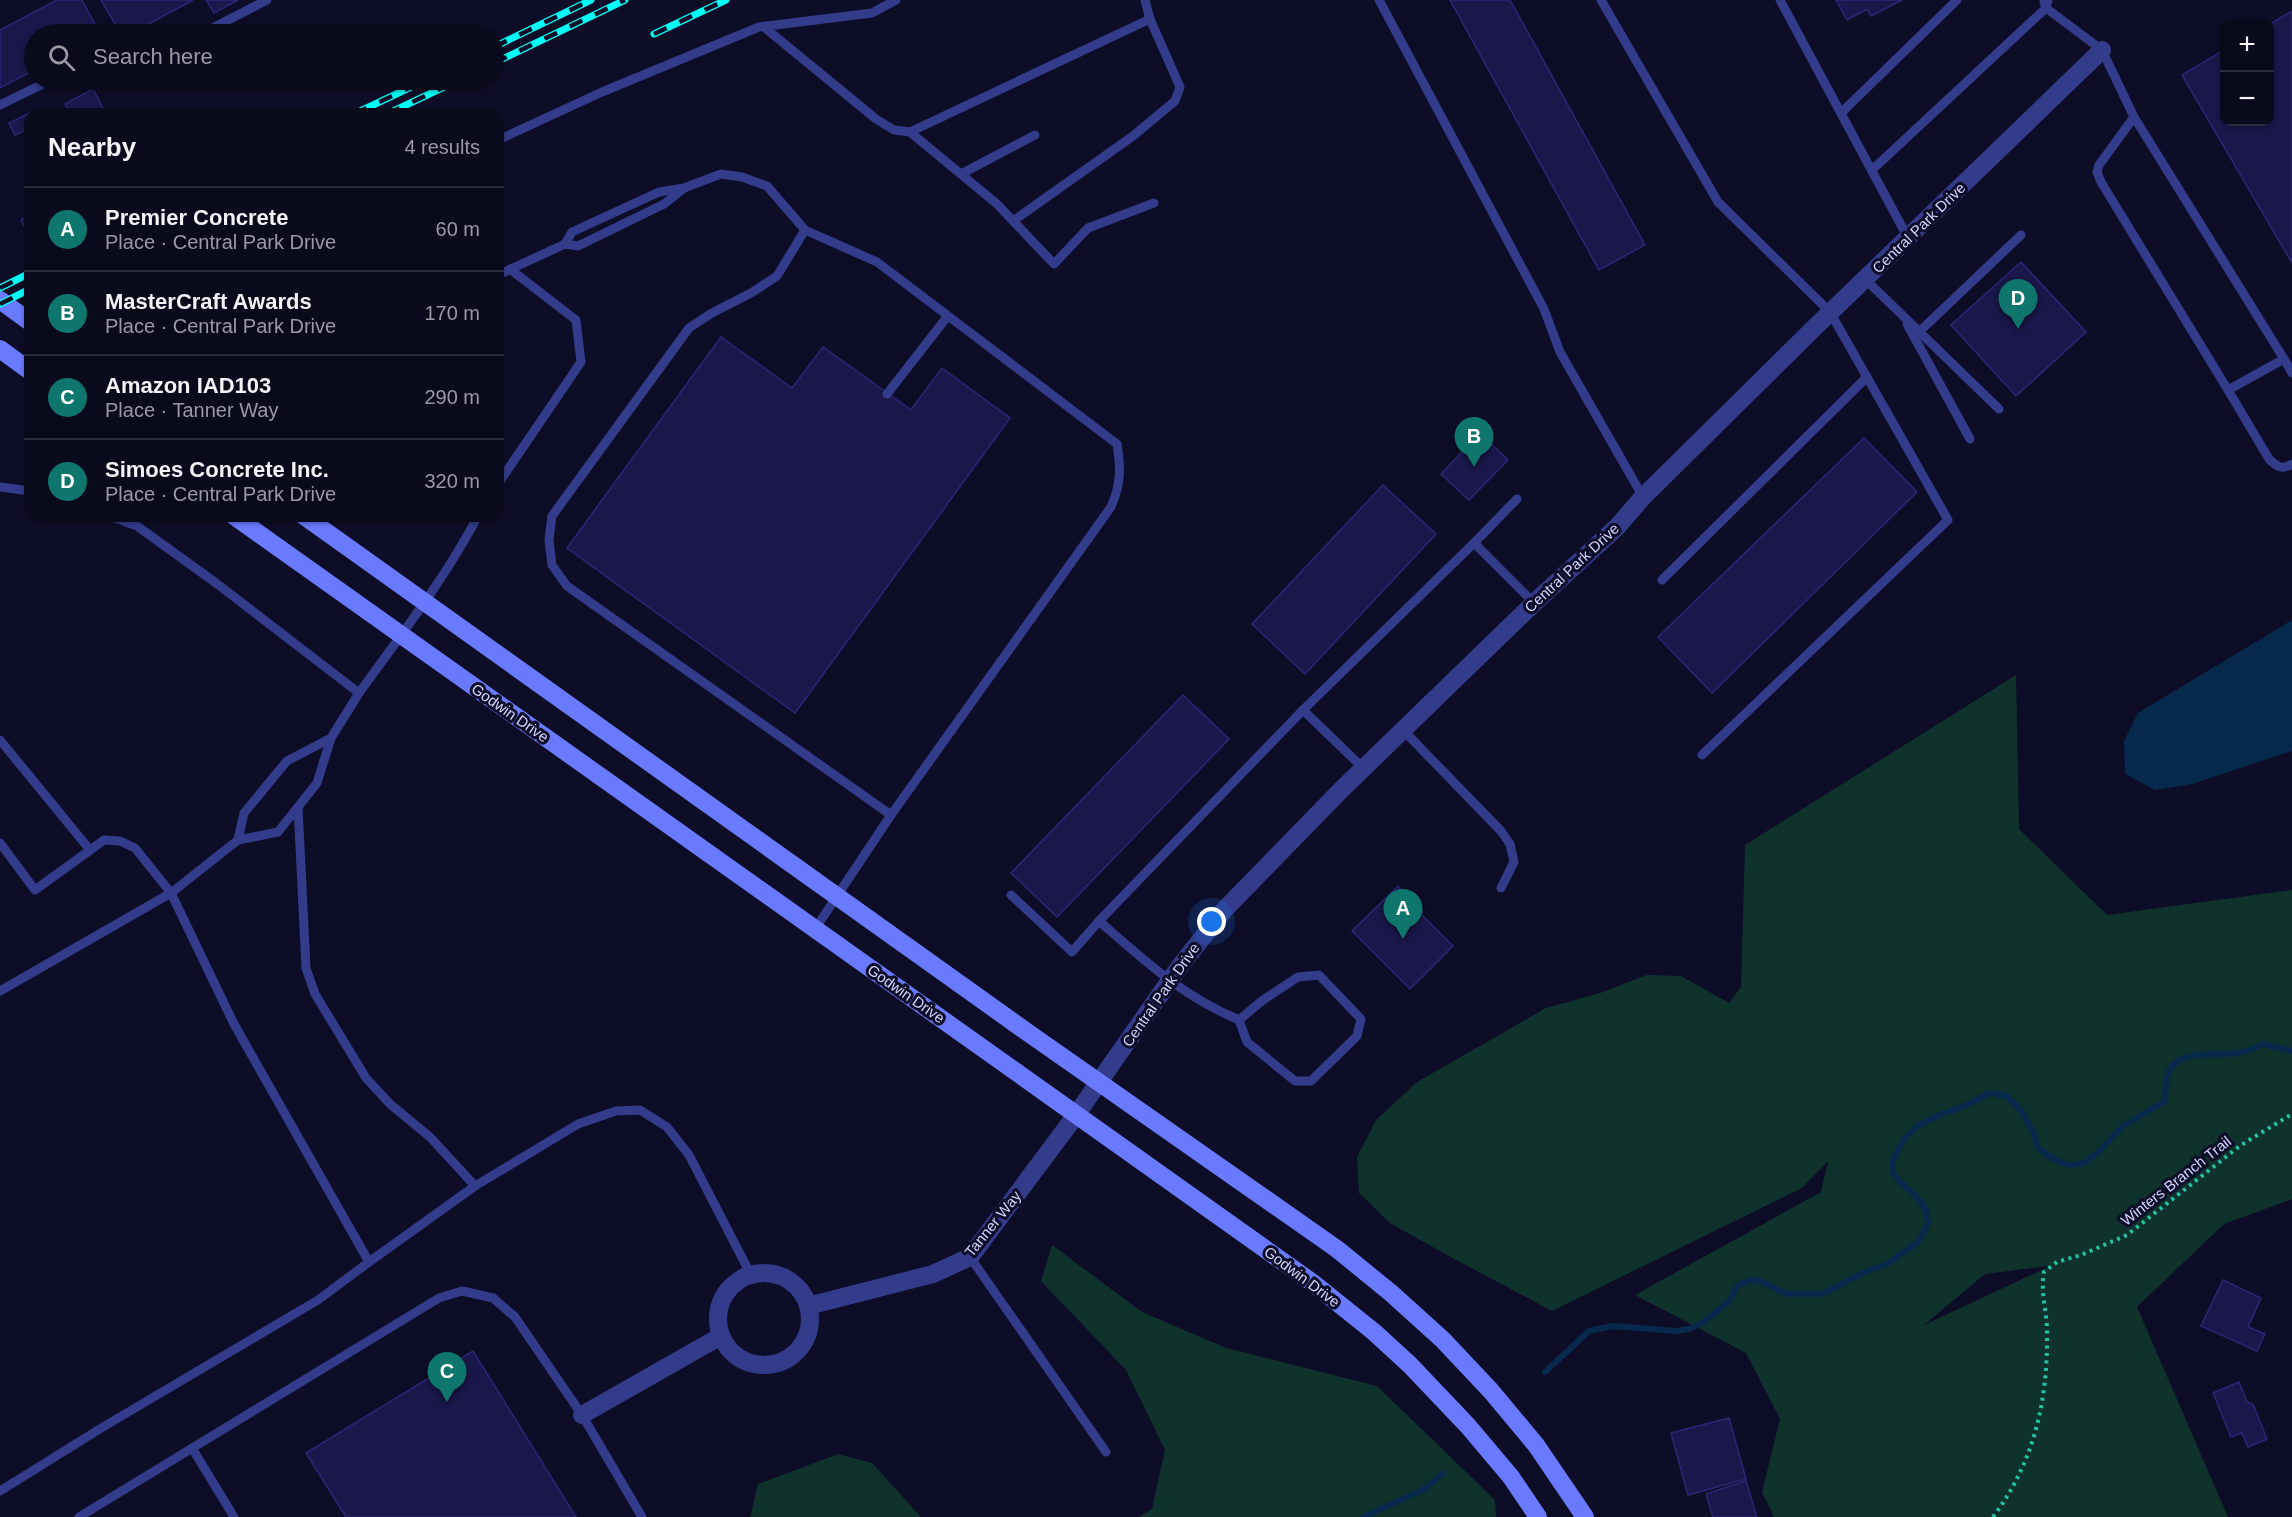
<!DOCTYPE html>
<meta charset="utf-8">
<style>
:root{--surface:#0a0a1d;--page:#131326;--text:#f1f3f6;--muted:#999aa4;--line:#2a2b3b;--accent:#0f766e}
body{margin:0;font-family:Arial,sans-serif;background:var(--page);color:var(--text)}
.controls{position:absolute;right:18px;top:18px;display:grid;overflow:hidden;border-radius:12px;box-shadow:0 2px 4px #0004}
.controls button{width:54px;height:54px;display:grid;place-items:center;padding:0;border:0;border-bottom:2px solid var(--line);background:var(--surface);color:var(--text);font:30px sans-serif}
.you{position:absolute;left:1212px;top:922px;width:21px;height:21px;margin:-15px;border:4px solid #fff;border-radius:50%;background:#1a73e8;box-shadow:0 0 0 9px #1a73e833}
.badge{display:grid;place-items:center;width:39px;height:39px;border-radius:50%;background:var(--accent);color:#fff;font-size:20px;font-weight:700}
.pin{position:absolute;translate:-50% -50px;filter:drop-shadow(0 2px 3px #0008)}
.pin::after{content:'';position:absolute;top:32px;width:21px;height:18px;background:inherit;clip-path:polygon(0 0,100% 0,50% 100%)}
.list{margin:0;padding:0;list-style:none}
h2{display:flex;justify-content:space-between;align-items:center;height:78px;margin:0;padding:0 24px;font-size:26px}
h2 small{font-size:20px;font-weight:400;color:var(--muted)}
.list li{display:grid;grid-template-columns:39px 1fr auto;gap:18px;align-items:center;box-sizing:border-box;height:84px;padding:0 24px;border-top:2px solid var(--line)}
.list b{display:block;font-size:22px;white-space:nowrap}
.list p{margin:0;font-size:20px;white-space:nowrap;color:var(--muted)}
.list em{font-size:20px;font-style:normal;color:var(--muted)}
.icon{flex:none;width:33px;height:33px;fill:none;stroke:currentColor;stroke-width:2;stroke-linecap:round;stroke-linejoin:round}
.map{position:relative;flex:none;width:2292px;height:1517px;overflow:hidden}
.search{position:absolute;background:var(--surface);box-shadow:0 2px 4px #0004;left:24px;top:24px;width:480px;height:66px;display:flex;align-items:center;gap:15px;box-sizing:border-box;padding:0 21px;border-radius:33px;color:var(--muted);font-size:22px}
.panel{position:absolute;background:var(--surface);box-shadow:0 2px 4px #0004;left:24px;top:108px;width:480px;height:414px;border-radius:18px}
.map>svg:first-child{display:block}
</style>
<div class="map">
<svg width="2292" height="1517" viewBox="0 0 2292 1517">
<rect width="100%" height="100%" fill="#0e0d27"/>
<!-- green -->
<g fill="#0f322c" fill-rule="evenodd">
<path d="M2016,675L2019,829L2107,915L2292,890V1199L2224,1224L2137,1307L2228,1517H1774L1762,1492L1780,1419L1746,1353L1635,1295L1821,1192L1828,1161L1802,1188L1552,1311L1447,1255L1390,1223L1359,1193L1357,1157L1376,1120L1417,1082L1546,1008L1600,993L1647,975L1681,976L1729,1003L1741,987L1745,845ZM2048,1266V1267L1924,1325L1985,1274Z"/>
<path d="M1052,1245L1142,1312L1226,1348L1377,1386L1495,1500L1496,1517H1139L1152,1509L1165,1450L1126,1370L1041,1281Z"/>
<path d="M838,1454L872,1463L921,1517H750L758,1484Z"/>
</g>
<!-- water -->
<path fill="#07294c" d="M2292,620V751L2192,784L2155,790L2125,774L2124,741L2138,713Z"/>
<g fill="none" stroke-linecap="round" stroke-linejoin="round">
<!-- stream -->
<g stroke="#07294c" stroke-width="6">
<path d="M1545,1372L1589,1331L1613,1326L1676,1331L1689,1329L1702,1323L1715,1313L1730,1300L1737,1286L1750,1280L1760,1281L1786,1294H1822L1865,1272L1887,1264L1919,1241L1928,1223L1926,1209L1913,1193L1902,1184L1893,1173V1160L1904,1139L1916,1127L1937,1116L1969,1104L1989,1093L2007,1096L2023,1113L2033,1132L2038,1148L2055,1160L2069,1165L2084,1163L2098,1152L2123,1126L2165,1101C2166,1093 2165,1081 2168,1073C2179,1047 2216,1057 2237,1053C2246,1052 2255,1048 2263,1044L2292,1051"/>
<path d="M1363,1517L1423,1490L1442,1474"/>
</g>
</g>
<!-- building -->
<g fill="#1a174a" stroke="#2c2679" stroke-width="1.5">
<path d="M57,0H82L100,34H34V70L0,88V30Z"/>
<path d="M101,0H193L130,34H121Z"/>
<path d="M206,0H238L214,13Z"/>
<path d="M1450,0H1510L1645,245L1599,270Z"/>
<path d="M1836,0H1902L1871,16L1867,9L1847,20Z"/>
<path d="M2292,11V263L2182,75L2224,50V122H2270V24Z"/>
<path d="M93,89L106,114H70L65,104Z"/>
<path d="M38,109L40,114H30V128L15,135L9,123Z"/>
<path d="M30,215V234L29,235L21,220Z"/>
<path d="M2021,262L2086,332L2016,396L1951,325Z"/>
<path d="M721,337L792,388L823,347L911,410L942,368L1010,418L795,713L567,548Z"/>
<path d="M1480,433L1508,460L1469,500L1441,474Z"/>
<path d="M1864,438L1917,492L1712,693L1658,637Z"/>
<path d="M1383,485L1436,534L1305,674L1252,624Z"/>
<path d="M1183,695L1229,739L1057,917L1011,873Z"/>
<path d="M1398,886L1423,912L1421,914L1453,946L1410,989L1352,931Z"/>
<path d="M2223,1280L2261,1298L2248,1327L2265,1334L2257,1351L2201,1326Z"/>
<path d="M473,1351L576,1517H346L306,1453Z"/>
<path d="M2239,1382L2247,1402L2253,1404L2267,1439L2248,1447L2242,1433L2231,1437L2213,1393Z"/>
<path d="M1729,1418L1746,1479L1688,1495L1671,1433Z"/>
<path d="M1746,1481L1757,1517H1713L1706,1494Z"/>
</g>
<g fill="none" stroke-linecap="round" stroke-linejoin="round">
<!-- path -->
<path stroke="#22c4a5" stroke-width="4" stroke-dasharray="3 4.5" stroke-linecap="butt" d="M1993,1517C2035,1461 2048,1399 2047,1331C2047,1312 2040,1291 2044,1272L2057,1262L2081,1255L2127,1235L2241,1145L2292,1114"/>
<!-- lane -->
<g stroke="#333b8b" stroke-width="9">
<path d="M1379,0L1544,309L1560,352L1643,497"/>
<path d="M1601,0L1718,202L1830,312L1948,520L1702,755"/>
<path d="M1780,0L1908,238"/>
<path d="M2048,0L2046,8L2102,50L2134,117L2284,359L2228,390L2101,182L2097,172L2099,165L2134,117"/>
<path d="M764,27L876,119L894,130L910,132L1150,19L1145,0"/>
<path d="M201,34L267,0"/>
<path d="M0,105L51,80"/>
<path d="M1841,113L1957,0"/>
<path d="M910,132L997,204L1054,264L1088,228L1154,203"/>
<path d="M498,140L602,92L759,27L872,13L896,0"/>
<path d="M1872,170L2046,8L2044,2"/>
<path d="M961,174L1035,135"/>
<path d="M1013,221L1133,136L1175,101L1180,87L1150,19"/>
<path d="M565,244L578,246L664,204L683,189"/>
<path d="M498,275L565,244L572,232L659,192L684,188L721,174L742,177L767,186L805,230L877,262L1117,444C1121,469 1121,484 1111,507L891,815L567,586L552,565L549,540L552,516L689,328L712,313L751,293L777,276L805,230"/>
<path d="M1865,279L1999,409"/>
<path d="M1907,324L1970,439"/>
<path d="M1919,332L2021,235"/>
<path d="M2284,359L2292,373"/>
<path d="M2228,390L2269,459C2277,467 2282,470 2292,464"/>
<path d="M887,394L947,317"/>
<path d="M498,484L581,362L576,320L510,269"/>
<path d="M0,487L30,491"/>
<path d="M110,516L137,526L216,583L359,693C401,635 444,580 478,516"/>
<path d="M1474,543L1517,499"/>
<path d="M1662,580L1867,377"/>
<path d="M1303,710L1363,768"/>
<path d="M1403,730L1501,831L1510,844L1514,862L1501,888"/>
<path d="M331,738L287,761L244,813L238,840L278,832L317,783L331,738L359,693"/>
<path d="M0,740L90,850"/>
<path d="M298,807L306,968L315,994L366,1078L390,1104L430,1137L475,1186"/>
<path d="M238,840L171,893L234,1024L369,1262L475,1186L578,1124L616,1111L640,1110L667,1127L689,1155L751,1275"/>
<path d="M0,843L35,890L104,840L120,841L135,848L171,893L0,991"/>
<path d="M1011,895L1072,952L1099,921"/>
<path d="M815,929L891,815"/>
<path d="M1239,1020L1263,1000L1298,977L1319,975L1361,1019L1357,1036L1311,1081H1295L1247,1042L1239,1020C1181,995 1146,962 1099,921L1303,710L1474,543L1534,603"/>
<path d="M970,1257L1106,1452"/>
<path d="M192,1448L234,1517"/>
<path d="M0,1491L103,1427L318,1300L369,1262"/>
<path d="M79,1517L439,1298L462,1291L493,1298L515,1317L582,1415L642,1517"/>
</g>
<!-- street -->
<g stroke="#333b8b" stroke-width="18">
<circle cx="764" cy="1319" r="46"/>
<path d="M808,1306L933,1274L970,1257L1076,1115L1180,966L1225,909L1341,790L1534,603L1617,527L1643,497L1813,329L2102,50"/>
<path d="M582,1415L721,1336"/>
</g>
<!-- secondary -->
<g stroke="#6a7aff" stroke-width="18">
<path d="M0,300L30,322"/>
<path d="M0,349L30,371"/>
<path d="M234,516L1313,1283L1374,1332L1410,1365L1468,1426L1511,1477L1538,1517"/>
<path d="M304,516L1027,1032L1337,1249L1391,1293L1443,1340L1491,1391L1536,1445L1585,1517"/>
</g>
<!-- rail casing -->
<g stroke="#00fef6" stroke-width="7">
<g id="rail">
<path d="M654,34L726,0"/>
<path d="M494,47L591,0"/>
<path d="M494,63L625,0"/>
<path d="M354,114L426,80"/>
<path d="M387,114L459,80"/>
<path d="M0,288L30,273"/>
<path d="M0,304L30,289"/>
</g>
</g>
<!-- rail -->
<use href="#rail" stroke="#0e0d27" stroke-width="4.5" stroke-dasharray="14" stroke-linecap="butt"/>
</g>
<g text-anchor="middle" stroke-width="6" stroke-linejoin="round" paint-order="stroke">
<!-- street labels -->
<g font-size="15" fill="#d3d4ff" stroke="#0e0d27">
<text transform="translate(1919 228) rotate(-44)" y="5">Central Park Drive</text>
<text transform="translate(1572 568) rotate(-43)" y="5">Central Park Drive</text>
<text transform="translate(510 713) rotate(35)" y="5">Godwin Drive</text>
<text transform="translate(906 994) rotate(35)" y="5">Godwin Drive</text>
<text transform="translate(1161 995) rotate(-55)" y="5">Central Park Drive</text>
<text transform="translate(2176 1181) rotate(-38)" y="5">Winters Branch Trail</text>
<text transform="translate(993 1224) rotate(-51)" y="5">Tanner Way</text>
<text transform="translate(1302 1277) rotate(37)" y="5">Godwin Drive</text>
</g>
</g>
</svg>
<div class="controls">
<button>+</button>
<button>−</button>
</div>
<div class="you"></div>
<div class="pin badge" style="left:1403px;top:939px">A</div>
<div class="pin badge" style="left:1474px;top:467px">B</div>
<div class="pin badge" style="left:447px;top:1402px">C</div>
<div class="pin badge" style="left:2018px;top:329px">D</div>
<div class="search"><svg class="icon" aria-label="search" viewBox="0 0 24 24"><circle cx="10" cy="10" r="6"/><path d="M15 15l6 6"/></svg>Search here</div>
<section class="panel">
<h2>Nearby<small>4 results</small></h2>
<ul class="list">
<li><span class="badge">A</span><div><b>Premier Concrete</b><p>Place · Central Park Drive</p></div><em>60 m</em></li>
<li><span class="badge">B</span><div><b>MasterCraft Awards</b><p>Place · Central Park Drive</p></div><em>170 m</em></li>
<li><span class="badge">C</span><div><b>Amazon IAD103</b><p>Place · Tanner Way</p></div><em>290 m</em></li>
<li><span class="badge">D</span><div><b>Simoes Concrete Inc.</b><p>Place · Central Park Drive</p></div><em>320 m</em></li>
</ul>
</section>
</div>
